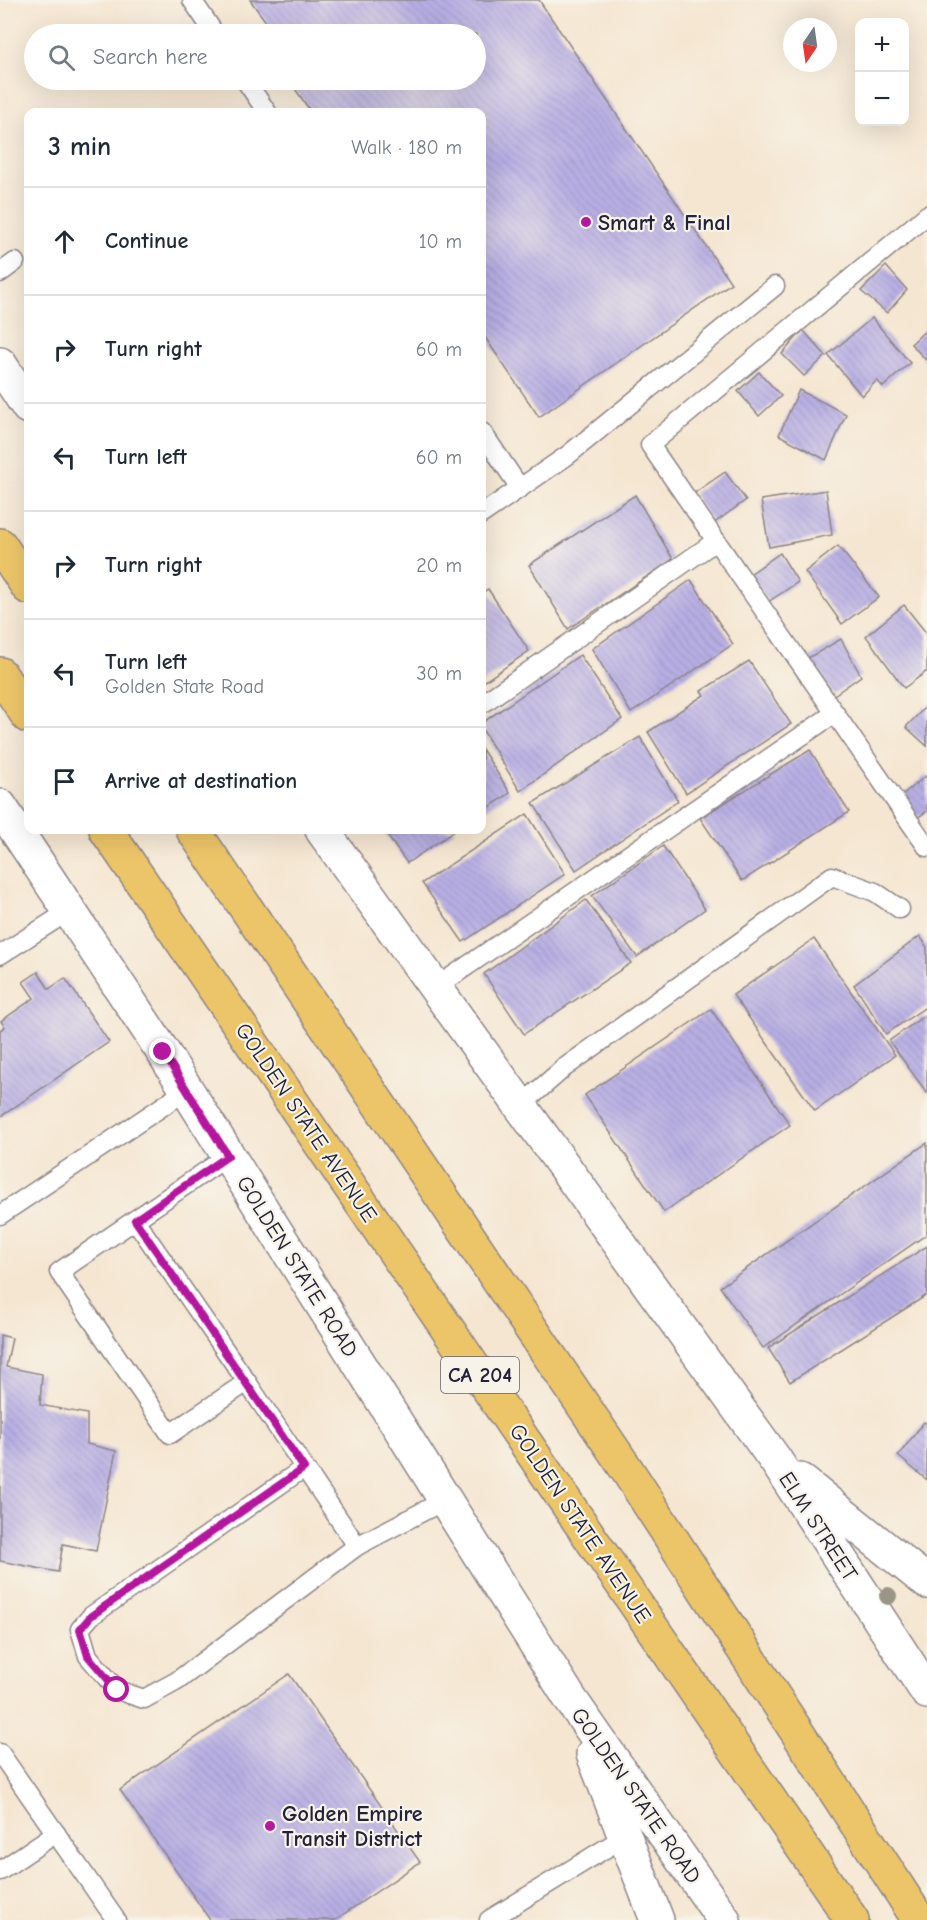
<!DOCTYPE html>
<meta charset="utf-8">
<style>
:root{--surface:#fff;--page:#f6f6f7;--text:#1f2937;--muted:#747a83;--line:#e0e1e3}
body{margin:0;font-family:"Comic Neue",sans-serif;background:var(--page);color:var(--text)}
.controls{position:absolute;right:18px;top:18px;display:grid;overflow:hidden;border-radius:12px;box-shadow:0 6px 24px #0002}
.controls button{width:54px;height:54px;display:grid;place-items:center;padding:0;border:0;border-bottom:2px solid var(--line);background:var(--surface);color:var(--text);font:30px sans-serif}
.compass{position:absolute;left:783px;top:18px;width:54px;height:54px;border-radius:50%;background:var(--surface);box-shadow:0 6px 24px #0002;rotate:193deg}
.stop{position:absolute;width:18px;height:18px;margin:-14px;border:4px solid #b5179e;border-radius:50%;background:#fff}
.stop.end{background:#b5179e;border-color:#fff;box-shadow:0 2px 6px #0008}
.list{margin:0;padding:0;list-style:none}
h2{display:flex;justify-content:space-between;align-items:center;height:78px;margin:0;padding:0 24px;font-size:26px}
h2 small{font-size:20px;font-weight:400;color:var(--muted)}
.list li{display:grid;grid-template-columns:39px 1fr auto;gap:18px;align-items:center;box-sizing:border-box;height:108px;padding:0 24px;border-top:2px solid var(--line)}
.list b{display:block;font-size:22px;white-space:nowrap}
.list p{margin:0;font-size:20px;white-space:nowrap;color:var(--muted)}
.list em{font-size:20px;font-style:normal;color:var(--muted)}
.icon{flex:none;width:33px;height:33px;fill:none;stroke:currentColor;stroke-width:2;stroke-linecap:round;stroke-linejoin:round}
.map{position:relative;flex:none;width:927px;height:1920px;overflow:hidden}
.search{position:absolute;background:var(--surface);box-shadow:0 6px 24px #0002;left:24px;top:24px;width:462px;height:66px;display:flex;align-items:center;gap:15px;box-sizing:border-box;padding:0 21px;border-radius:33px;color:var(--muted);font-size:22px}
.panel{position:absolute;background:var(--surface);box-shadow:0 6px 24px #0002;left:24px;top:108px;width:462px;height:726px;border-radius:12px}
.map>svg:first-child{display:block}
</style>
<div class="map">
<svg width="927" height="1920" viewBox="0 0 927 1920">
<defs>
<pattern id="building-back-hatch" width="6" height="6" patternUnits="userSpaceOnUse" patternTransform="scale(1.5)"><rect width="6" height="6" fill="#b8afe4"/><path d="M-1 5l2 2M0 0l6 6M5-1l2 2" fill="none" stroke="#9e96c4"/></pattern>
</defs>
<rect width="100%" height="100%" fill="#f7f3e8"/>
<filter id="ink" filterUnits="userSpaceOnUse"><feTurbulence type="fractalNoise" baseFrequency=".0167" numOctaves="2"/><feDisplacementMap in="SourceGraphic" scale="12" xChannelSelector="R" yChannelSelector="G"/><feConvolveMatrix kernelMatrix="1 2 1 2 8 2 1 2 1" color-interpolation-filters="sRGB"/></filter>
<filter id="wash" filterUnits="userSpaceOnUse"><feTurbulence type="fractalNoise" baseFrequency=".008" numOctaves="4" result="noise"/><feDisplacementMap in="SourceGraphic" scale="24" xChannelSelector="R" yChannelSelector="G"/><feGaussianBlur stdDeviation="1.35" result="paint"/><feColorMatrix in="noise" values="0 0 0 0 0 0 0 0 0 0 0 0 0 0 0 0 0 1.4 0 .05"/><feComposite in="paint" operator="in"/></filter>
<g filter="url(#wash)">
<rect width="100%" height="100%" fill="#f5e6d1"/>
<g id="blocks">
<!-- building -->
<g fill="url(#building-back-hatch)">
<path d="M250,0H539L731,283L539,417L482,333V112H311L289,80H476V34H275Z"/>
<path d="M886,266L907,290L887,313L861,291Z"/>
<path d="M872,318L910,363L883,387L877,380L862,396L828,355Z"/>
<path d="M927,329V361L911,344Z"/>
<path d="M803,330L826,356L804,376L782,354Z"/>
<path d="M759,372L781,396L759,416L738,391Z"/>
<path d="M799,390L846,414L826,460L779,435Z"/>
<path d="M725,472L746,500L713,524L693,494Z"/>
<path d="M826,490L832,535L769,547L761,500Z"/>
<path d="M635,495L673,559L568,629L529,565Z"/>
<path d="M838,546L879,597L842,624L805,572Z"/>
<path d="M780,553L798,582L768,602L750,574Z"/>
<path d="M691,580L733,644L631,713L592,649Z"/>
<path d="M488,589L529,651L482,683V593Z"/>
<path d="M904,605L927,634V671L904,688L866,636Z"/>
<path d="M841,639L861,676L834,695L808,658Z"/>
<path d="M580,655L622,719L520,791L482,729V723Z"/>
<path d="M749,661L791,724L686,793L648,732L704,695L701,691Z"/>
<path d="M927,705V746L906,727Z"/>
<path d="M640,737L678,801L576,870L533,803Z"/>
<path d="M482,749L510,793L482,812Z"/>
<path d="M810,750L849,812L742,881L700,818Z"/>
<path d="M927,775V811L917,818L902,795Z"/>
<path d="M527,814L565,874L463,942L422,883Z"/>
<path d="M383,830H456L407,863Z"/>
<path d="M663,846L705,909L637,957L592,896Z"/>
<path d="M586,900L631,963L524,1034L484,974Z"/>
<path d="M920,936L927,947V1006L886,1034L854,985Z"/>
<path d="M814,939L895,1055L815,1111L733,995Z"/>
<path d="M38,972L49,989L65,978L109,1042L0,1117V1030L5,1027L1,1021L34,998L23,982Z"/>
<path d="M711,1009L790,1125L664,1212L585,1095Z"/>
<path d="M924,1016L927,1020V1093L889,1041Z"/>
<path d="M927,1143V1234L763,1348L720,1287Z"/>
<path d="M927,1246V1295L790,1382L768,1348Z"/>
<path d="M0,1335L12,1338L6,1367L42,1374L40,1405L87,1414V1444L116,1451L96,1551L63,1544L58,1572L0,1561Z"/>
<path d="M924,1422L927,1424V1480L898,1456Z"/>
<path d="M289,1674L420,1862L335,1920H210L120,1790Z"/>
</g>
</g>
</g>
<g filter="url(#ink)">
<use href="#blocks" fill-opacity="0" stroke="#8c8486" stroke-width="1.5"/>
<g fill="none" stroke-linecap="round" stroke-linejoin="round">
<!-- service casing -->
<g stroke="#8c8486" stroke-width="21">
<g id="service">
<path d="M192,0L215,34"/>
<path d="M245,80L267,112"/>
<path d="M927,215L650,445L927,847"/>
<path d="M0,273L15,262"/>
<path d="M482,432L520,488"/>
<path d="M482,514L568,455L775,286"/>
<path d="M482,704L716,541"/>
<path d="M0,955L69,911"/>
<path d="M435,988L835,713"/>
<path d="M519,1107L564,1068L832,876L875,892L900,909"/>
<path d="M228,1156L59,1272L170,1434L247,1382L357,1546L445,1500"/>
<path d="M0,1215L187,1090"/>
<path d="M135,1220L247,1382"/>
<path d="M304,1468L91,1616L80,1629L88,1656L117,1690L144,1699L177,1681L357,1546"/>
<path d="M0,1753L116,1920"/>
<path d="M0,1871L56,1833"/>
<path d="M489,1920L626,1836"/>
</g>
</g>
<!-- minor casing -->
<g stroke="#8c8486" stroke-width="36">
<g id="minor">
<path d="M0,806L163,1052L571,1700L724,1920"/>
<path d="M593,1754L657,1920"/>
</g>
</g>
<!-- tertiary casing -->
<g stroke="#8c8486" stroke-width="36">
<g id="tertiary">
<path d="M0,364L28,407"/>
<path d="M322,830L776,1461L927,1692"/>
<path d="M800,1480L927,1582"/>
</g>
</g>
<!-- motorway casing -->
<g stroke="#8c8486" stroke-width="36">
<g id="motorway">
<path d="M0,545L28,587"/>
<path d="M0,674L28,716"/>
<path d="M106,830L852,1920"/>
<path d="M193,830L627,1470L919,1920"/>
</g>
</g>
<!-- service -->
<use href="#service" stroke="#fff" stroke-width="18"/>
<!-- minor -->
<use href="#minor" stroke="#fff" stroke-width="33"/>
<!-- tertiary -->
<use href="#tertiary" stroke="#fff" stroke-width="33"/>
<!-- motorway -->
<use href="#motorway" stroke="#edc569" stroke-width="33"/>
</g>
<!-- trees -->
<circle fill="#9a9687" cx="888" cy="1596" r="9"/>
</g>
<g fill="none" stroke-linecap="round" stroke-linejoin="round" filter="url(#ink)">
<!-- route -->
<path stroke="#b5179e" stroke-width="8" d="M117,1690L88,1656L80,1629L91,1616L304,1468L135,1220L228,1156L163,1052"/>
</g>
<!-- markers -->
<g fill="#b5179e" stroke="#f7f3e8" stroke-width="2">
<circle cx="586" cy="222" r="6"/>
<circle cx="270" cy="1826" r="6"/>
</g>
<g text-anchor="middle" stroke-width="4.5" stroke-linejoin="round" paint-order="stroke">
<!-- shield labels -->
<rect fill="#f7f3e8" stroke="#62616f" stroke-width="1.5" x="441" y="1357" width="78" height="36" rx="4.5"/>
<g font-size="21" font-weight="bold" fill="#22223b">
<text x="480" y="1382">CA 204</text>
</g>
<!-- poi labels -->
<g font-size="22" font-weight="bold" fill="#22223b" stroke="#f7f3e8" text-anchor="start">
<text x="598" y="230">Smart &amp; Final</text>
<text x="282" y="1821">Golden Empire<tspan x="282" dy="25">Transit District</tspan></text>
</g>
<!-- street labels -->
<g font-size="22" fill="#22223b" stroke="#f7f3e8">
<text transform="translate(307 1122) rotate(56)" y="8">GOLDEN STATE AVENUE</text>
<text transform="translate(298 1266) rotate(58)" y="8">GOLDEN STATE ROAD</text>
<text transform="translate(581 1523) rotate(56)" y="8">GOLDEN STATE AVENUE</text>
<text transform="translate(819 1526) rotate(57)" y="8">ELM STREET</text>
<text transform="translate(637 1795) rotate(55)" y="8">GOLDEN STATE ROAD</text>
</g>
</g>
</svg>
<div class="controls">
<button>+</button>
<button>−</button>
</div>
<svg class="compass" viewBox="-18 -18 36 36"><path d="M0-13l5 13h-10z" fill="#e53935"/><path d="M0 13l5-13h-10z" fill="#747a83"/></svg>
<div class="stop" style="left:117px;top:1690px"></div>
<div class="stop end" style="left:163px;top:1052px"></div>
<div class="search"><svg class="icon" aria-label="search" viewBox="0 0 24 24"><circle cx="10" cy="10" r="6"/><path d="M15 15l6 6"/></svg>Search here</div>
<section class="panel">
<h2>3 min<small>Walk · 180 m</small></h2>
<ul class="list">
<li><svg class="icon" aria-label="ahead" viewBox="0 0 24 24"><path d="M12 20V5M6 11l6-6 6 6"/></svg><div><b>Continue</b></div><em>10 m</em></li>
<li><svg class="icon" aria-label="right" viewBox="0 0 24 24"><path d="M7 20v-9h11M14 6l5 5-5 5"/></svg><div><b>Turn right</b></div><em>60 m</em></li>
<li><svg class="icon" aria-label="left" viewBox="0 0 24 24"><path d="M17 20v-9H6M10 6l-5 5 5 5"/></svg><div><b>Turn left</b></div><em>60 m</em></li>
<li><svg class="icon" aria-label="right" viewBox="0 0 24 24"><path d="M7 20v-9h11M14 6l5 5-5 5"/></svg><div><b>Turn right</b></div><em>20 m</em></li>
<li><svg class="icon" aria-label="left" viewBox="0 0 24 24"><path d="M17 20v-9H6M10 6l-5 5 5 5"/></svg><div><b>Turn left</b><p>Golden State Road</p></div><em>30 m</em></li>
<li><svg class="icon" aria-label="arrive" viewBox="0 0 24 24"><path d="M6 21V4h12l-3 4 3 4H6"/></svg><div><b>Arrive at destination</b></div></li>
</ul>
</section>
</div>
